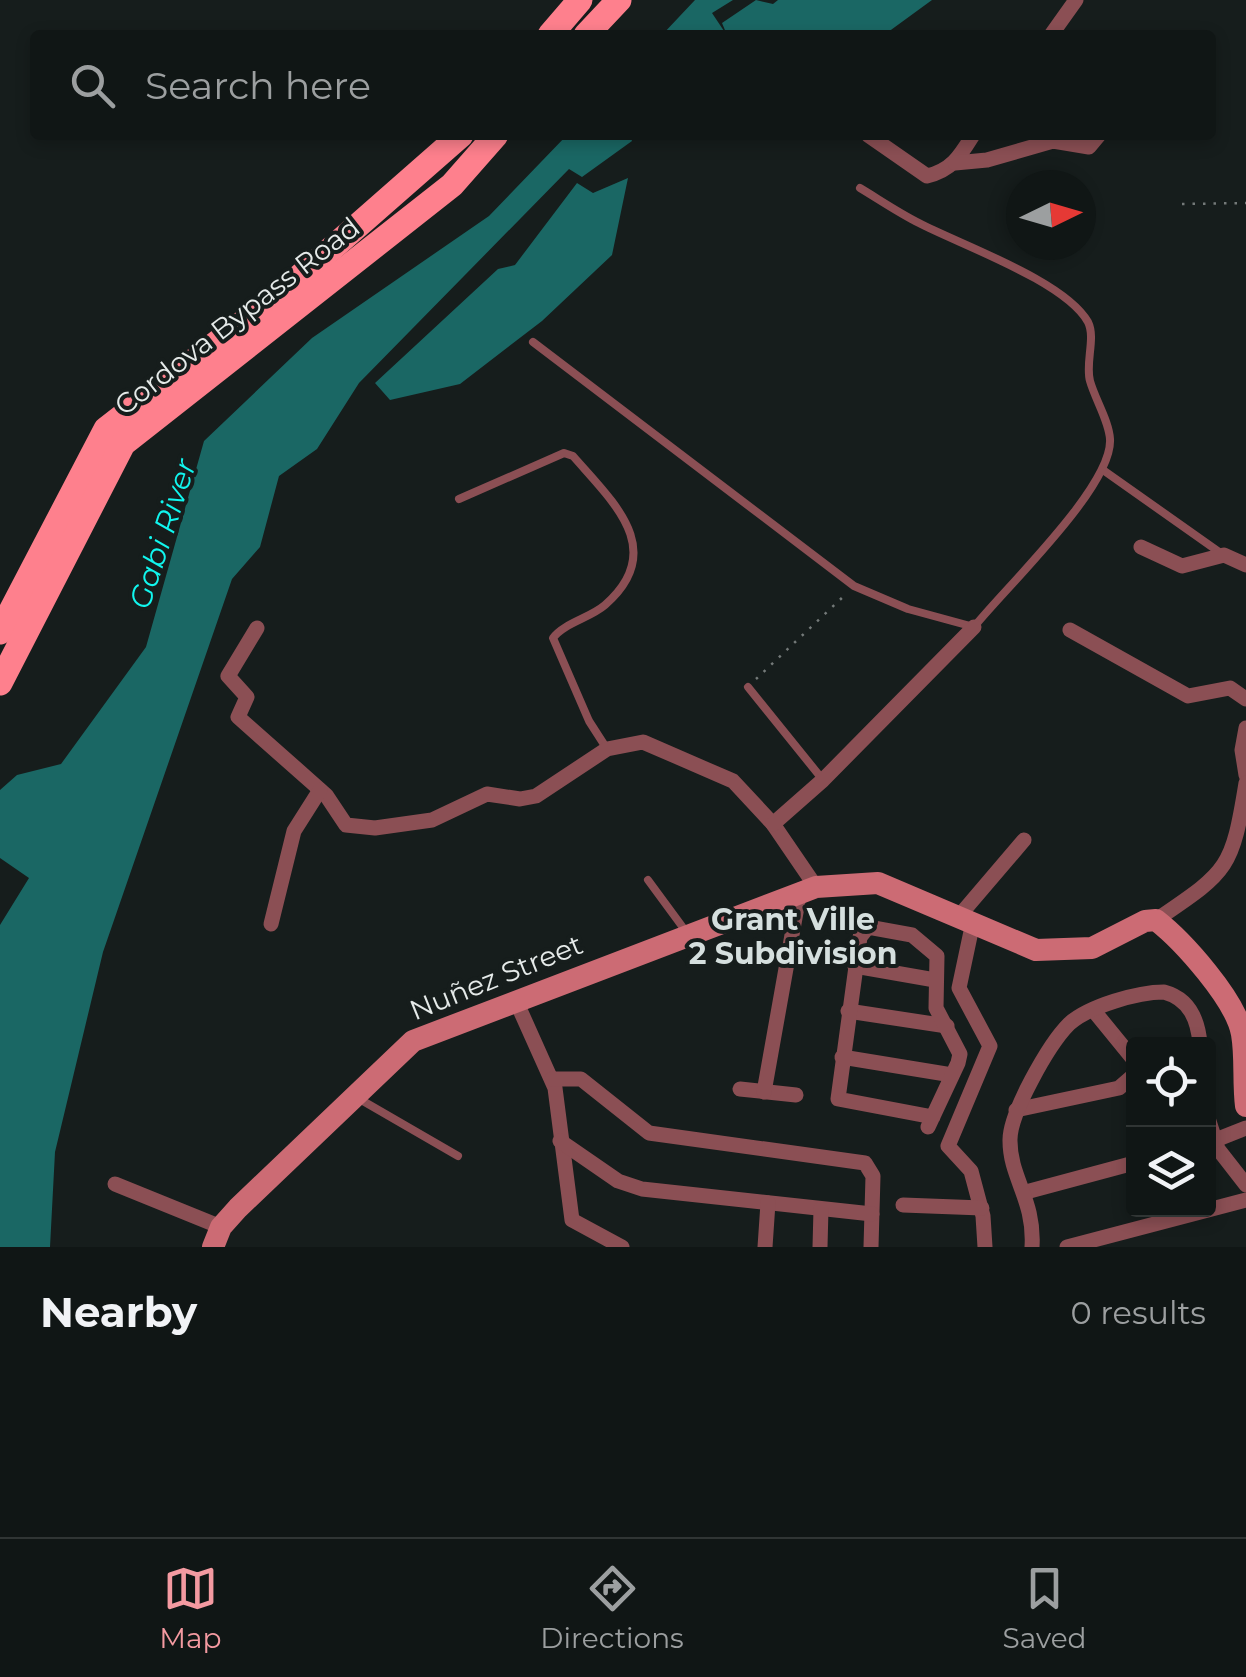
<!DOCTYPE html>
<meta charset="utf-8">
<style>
:root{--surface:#101615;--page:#1e2322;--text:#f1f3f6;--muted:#9c9fa0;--line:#303534;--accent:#f49aa1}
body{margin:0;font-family:Montserrat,sans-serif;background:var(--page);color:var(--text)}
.controls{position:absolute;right:30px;bottom:30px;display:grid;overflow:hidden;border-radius:10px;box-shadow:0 5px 15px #0003}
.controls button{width:90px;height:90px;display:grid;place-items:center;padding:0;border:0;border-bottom:2px solid var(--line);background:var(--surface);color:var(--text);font:50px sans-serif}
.compass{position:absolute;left:1006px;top:170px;width:90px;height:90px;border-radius:50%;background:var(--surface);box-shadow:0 5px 15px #0003;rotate:85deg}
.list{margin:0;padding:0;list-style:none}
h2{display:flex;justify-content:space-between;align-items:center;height:130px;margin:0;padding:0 40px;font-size:42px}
h2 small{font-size:32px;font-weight:400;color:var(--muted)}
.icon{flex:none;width:55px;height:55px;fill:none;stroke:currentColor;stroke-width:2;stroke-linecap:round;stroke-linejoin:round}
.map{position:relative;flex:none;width:1246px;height:1247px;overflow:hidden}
.search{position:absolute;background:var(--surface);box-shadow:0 5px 15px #0003;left:30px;right:30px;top:30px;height:110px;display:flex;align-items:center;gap:25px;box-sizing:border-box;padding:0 35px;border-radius:10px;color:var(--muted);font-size:38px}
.sheet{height:290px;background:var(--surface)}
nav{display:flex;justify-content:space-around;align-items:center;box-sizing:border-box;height:140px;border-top:2px solid var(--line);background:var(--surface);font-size:28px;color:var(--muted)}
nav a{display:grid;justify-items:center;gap:5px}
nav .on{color:var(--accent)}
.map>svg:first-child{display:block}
</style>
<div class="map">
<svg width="1246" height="1247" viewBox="0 0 1246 1247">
<rect width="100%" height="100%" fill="#161d1c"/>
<!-- water -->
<g fill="#1a6764">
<path d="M695,0H733L712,13L724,31L662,35Z"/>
<path d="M756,0L773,4L778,0H932L884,35H727L722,23Z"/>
<path d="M567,135H630L632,141L582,177L569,169L359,383L317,449L279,476L260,547L232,579L103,952L55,1152L50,1247H0V925L29,878L0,858V790L17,775L61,764L146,647L204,441L312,338L489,216Z"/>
<path d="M628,178L612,255L542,321L460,384L390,400L375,383L498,269L515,265L577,183L593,193Z"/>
</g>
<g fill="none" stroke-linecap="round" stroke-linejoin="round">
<!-- path -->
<g stroke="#747a79" stroke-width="2.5" stroke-dasharray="2.5 8" stroke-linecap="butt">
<path d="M1182,204L1246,203"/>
<path d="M756,679L845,595"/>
</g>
<!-- lane -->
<g stroke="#8b4f54" stroke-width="8">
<path d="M533,342L854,586L908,609L974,627C1006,587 1113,486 1110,439C1109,421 1095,399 1090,381C1085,363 1096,338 1088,322C1065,281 961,245 919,223C899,213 880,200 860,188"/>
<path d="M1103,470L1222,554"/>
<path d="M459,499L564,453L573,456C613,502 668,550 605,605C590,618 564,623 553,638L589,721L607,749"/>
<path d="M748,687L823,780"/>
<path d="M648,880L687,933"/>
<path d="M356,1097L458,1156"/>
</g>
<!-- street -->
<g stroke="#8b4f54" stroke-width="15">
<path d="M1051,35L1076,0"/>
<path d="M868,135L927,176C952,170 960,156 973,135"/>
<path d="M955,163L987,160L1053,141L1089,147L1099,135"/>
<path d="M1141,547L1182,566L1224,555L1246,565"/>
<path d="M257,628L228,676L247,697L238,717L326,795L346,825L375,828L432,820L487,794L520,799L536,796L607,749L643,742L733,781L773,824L816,887"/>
<path d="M1070,630L1188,696L1230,688L1246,699"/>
<path d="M1246,728L1242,750L1246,775"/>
<path d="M773,824L823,780L974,627"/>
<path d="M960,915L1024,840"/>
<path d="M1156,920C1228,871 1232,870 1246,783"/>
<path d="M973,922L959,988L990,1046L948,1146L971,1171L983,1216L985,1247"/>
<path d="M271,924L294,831L320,790"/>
<path d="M855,966L935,980"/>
<path d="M516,1001L555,1088L572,1220L622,1247"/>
<path d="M848,1011L947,1026"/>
<path d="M1094,1011L1134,1060"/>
<path d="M842,1057L952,1075"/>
<path d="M552,1079H581L649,1133L865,1163L873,1176L871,1247"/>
<path d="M740,1089L796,1095"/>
<path d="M764,1092L800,890"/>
<path d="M1016,1110L1119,1088L1134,1075"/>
<path d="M1208,1118L1218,1149L1246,1185"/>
<path d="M928,1127L958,1063L960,1054L936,1008L937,956L912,935L868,927L860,937L838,1099L933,1117"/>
<path d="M560,1141L618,1181L642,1189L872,1214"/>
<path d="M1208,1143L1246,1128"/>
<path d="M115,1184L221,1227"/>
<path d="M1026,1192L1134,1163"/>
<path d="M903,1205L982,1208"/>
<path d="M765,1247L768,1203"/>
<path d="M820,1247L821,1209"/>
<path d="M1032,1247C1035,1200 1010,1178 1010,1141C1009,1114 1049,1044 1069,1024C1089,1006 1138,992 1164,992C1190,999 1198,1020 1200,1044"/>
<path d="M1067,1247L1246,1200"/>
</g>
<!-- secondary -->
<path stroke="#cc6b74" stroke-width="22" d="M213,1247L221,1227L238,1208L413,1041L816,887L878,883L1036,950L1092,948L1145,921L1156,920C1183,941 1236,1000 1242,1034C1246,1057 1243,1082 1246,1106"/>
<!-- primary -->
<g stroke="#fe808d" stroke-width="25">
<path d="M550,35L580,0"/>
<path d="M586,35L619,0"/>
<path d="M0,632L106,429L281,293L461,135"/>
<path d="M0,683L123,444L452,185L496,135"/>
</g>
</g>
<g text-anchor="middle" stroke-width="8" stroke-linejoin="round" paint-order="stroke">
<!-- street labels -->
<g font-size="28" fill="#e5eae9" stroke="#161d1c">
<text transform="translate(237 316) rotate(-38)" y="10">Cordova Bypass Road</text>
<text transform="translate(496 977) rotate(-22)" y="10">Nuñez Street</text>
</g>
<!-- water labels -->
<g font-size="30" font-style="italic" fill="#11f6ee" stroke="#161d1c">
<text transform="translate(163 534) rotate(-72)" y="10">Gabi River</text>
</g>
<!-- neighbourhood labels -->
<g font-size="30" font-weight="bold" fill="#d5dfde" stroke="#161d1c">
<text x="793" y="930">Grant Ville<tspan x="793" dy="34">2 Subdivision</tspan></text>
</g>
</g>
</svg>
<div class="controls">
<button><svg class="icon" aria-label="locate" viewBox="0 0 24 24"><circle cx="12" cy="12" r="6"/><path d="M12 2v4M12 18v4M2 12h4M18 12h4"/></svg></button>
<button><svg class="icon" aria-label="layers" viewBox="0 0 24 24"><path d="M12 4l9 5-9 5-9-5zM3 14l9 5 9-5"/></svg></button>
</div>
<svg class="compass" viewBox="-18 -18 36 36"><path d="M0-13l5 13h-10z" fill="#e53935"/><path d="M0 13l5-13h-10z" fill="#9c9fa0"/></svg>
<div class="search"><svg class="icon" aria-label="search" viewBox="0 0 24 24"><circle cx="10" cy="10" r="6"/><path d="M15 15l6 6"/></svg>Search here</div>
</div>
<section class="sheet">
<h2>Nearby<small>0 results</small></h2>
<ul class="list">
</ul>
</section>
<nav>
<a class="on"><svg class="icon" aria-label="map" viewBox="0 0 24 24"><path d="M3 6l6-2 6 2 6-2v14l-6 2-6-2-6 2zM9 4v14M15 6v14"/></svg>Map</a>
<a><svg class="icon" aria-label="directions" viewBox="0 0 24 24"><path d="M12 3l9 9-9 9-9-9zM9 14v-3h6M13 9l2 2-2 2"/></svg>Directions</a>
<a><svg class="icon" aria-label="saved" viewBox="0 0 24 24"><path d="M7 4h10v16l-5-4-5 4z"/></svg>Saved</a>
</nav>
